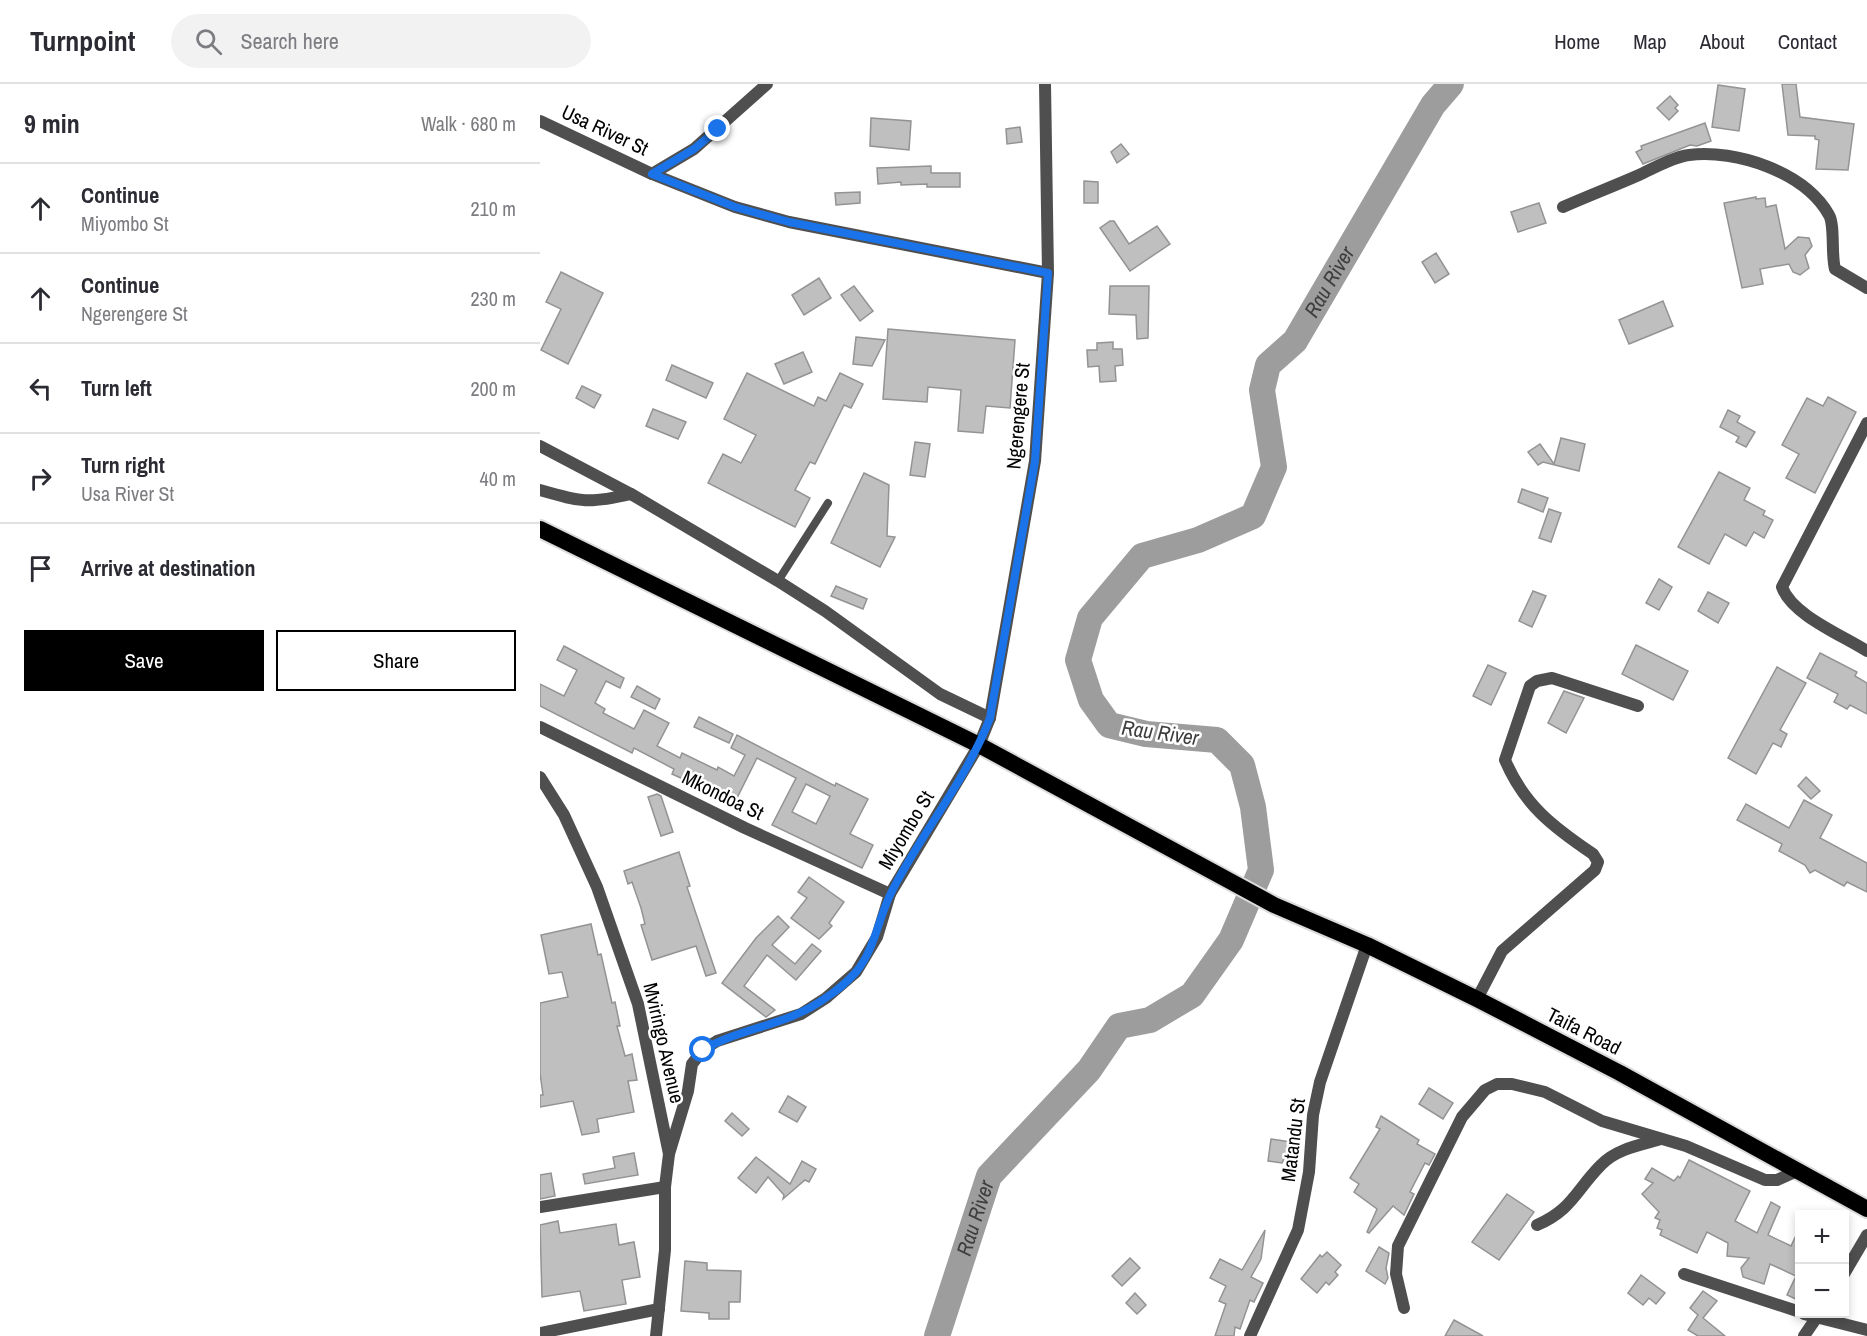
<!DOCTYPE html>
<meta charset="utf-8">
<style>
:root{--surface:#fff;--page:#f2f2f3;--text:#2b2b33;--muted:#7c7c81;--line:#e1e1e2;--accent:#000}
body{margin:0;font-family:"Archivo Narrow",sans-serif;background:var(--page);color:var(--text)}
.controls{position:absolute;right:18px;bottom:18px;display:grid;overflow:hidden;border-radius:0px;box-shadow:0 3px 9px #0003}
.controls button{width:54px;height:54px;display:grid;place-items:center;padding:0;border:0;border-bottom:2px solid var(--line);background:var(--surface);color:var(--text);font:30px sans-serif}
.stop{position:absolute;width:18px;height:18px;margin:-14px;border:4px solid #1a73e8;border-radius:50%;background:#fff}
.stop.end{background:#1a73e8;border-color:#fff;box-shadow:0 2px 6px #0008}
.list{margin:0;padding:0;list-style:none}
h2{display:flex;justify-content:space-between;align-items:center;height:78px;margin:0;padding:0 24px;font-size:26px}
h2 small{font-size:20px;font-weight:400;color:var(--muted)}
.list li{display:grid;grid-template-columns:39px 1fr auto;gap:18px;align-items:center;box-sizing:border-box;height:90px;padding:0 24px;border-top:2px solid var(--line)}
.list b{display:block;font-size:22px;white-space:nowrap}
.list p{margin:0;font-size:20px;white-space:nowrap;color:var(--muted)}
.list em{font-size:20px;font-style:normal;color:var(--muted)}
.actions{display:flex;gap:12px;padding:18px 24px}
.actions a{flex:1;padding:14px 0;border:2px solid var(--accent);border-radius:0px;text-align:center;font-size:21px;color:var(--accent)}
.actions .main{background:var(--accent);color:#fff}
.icon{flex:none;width:33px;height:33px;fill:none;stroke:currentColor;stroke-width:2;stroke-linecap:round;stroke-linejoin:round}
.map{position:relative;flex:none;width:1327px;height:1252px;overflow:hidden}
header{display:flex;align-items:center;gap:36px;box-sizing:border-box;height:84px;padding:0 30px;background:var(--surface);border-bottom:2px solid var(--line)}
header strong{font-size:28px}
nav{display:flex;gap:33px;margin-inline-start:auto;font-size:21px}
.search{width:420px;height:54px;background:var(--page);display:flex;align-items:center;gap:15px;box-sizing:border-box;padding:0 21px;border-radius:33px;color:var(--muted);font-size:22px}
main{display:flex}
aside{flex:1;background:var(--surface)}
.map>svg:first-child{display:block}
</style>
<header>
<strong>Turnpoint</strong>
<div class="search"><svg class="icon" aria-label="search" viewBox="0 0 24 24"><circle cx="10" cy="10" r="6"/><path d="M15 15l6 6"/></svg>Search here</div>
<nav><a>Home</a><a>Map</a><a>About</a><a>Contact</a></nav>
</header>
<main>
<aside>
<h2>9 min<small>Walk · 680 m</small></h2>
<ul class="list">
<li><svg class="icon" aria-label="ahead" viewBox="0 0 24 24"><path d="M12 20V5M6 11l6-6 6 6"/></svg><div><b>Continue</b><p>Miyombo St</p></div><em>210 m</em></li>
<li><svg class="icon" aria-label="ahead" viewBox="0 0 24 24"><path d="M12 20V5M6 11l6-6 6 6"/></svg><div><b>Continue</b><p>Ngerengere St</p></div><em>230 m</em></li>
<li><svg class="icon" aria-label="left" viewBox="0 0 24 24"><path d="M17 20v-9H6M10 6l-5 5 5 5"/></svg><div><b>Turn left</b></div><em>200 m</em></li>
<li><svg class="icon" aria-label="right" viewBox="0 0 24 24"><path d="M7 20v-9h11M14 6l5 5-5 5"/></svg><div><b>Turn right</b><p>Usa River St</p></div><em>40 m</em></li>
<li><svg class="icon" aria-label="arrive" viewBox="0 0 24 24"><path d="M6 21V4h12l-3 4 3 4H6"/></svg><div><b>Arrive at destination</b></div></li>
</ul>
<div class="actions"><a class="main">Save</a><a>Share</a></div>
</aside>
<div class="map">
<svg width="1327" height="1252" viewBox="0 0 1327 1252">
<rect width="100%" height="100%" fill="#fff"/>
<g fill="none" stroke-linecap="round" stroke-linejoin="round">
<!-- river -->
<path stroke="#9d9d9d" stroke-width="26" id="s1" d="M397,1252L449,1092L549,986L579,942L610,936L652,911L691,856L721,786L713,723L702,681L677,656L606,650L569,641L551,616L538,576L550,534L602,472L658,456L713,432L734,383L722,306L728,281L755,257L893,21L911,0"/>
</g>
<!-- building -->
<g fill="#bfbfbf" stroke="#939393" stroke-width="1.5" fill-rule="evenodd">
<path d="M1242,0H1256L1260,33L1314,40L1308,86L1276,85L1279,56L1275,55V52L1248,51Z"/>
<path d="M1178,1L1205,5L1199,47L1172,43Z"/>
<path d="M1130,12L1138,21L1135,24L1138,27L1129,36L1117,24Z"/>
<path d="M331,34L371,37L369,66L330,62Z"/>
<path d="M1165,39L1171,57L1157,62L1150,61L1103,80L1096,68L1102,65L1101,62Z"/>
<path d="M480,43L482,58L467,60L466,45Z"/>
<path d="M581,60L589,70L577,79L571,68Z"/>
<path d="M391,82V89H420V103H387V100L361,101V98L338,100L337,84Z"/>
<path d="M544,97L558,98V119H544Z"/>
<path d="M320,108V119L296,121L295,109Z"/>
<path d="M1216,113V115L1225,114L1226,123L1236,121L1245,165L1258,153L1269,154L1272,162L1265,171L1269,184L1260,191L1253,188L1249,180L1220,185L1223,200L1202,204L1184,119Z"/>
<path d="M999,119L1006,139L978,148L971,128Z"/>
<path d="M570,137H574L589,160L617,142L630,160L590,187L560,144Z"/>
<path d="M896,169L909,190L895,199L882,178Z"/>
<path d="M21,188L63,209L28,280L1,266L21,225L6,218Z"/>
<path d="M279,194L291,214L264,231L252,211Z"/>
<path d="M314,202L333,227L320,237L301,211Z"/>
<path d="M570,202H609L608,254L597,255L596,231L569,230Z"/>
<path d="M1123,217L1133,242L1089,260L1079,236Z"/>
<path d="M348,245L475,256L470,324L446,322L443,349L418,347L421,306L388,303L387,318L343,315Z"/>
<path d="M316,253L345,256L332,282L313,280Z"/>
<path d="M573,258V265H582L583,281L575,282L576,297L560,298L559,282L548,283L547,266H557V259Z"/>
<path d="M263,268L272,288L244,300L235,280Z"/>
<path d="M132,281L173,299L166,314L126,296Z"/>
<path d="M207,289L274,322L278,313L286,317L300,289L323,300L311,324L304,321L275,380L270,378L255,406L270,414L255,443L168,399L183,370L201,379L216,351L184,335Z"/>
<path d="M42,302L61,311L54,324L36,314Z"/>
<path d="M1288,313L1316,328L1275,409L1246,394L1259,370L1242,361L1267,314L1283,322Z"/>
<path d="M113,325L146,338L138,355L106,342Z"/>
<path d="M1188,326L1200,332L1197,338L1215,348L1206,363L1196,358L1199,353L1180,343Z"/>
<path d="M1021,354L1045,360L1039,387L1003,378L998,381L988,368L1000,360L1014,380Z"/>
<path d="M375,358L390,360L385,393L370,391Z"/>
<path d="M1179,388L1210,404L1204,416L1225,427L1223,431L1233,436L1224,454L1214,448L1206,462L1185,450L1169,480L1138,463Z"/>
<path d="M324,389L349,401L347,452L355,453L340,483L291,459Z"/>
<path d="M982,405L1008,414L1003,428L978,418Z"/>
<path d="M1009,425L1021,429L1011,458L999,454Z"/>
<path d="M1119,495L1132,503L1119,526L1106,519Z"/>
<path d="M296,502L327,515L323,525L291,512Z"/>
<path d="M993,507L1006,512L992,543L979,537Z"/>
<path d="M1168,508L1189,519L1178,539L1158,527Z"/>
<path d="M1096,561L1148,587L1133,616L1082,590Z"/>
<path d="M24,562L84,594L80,604L66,597L55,619L65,625L63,629L94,645L104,626L129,639L117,662L140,674L142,669L177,686L178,683L194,692L205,671L191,664L197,651L295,702L296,699L328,715L310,750L333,761L322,784L232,741L256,694L217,674L195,718L132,690L134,685L94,664L92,669L0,622V600L24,612L37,586L17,576ZM266,700L290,712L276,740L252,728Z"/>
<path d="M1280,569L1317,588L1315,592L1327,599V630L1310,621L1307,625L1294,618L1298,610L1267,594Z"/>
<path d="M948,581L966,589L951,621L933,612Z"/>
<path d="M1237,583L1266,599L1240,646L1247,650L1241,663L1233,659L1216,690L1188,674Z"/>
<path d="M97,602L120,615L115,625L91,613Z"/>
<path d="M1024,607L1044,614L1026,649L1008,639Z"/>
<path d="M159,633L193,650L189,659L154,643Z"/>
<path d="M1266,693L1280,707L1271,715L1258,702Z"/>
<path d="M117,710L121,712L133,748L121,752L108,713Z"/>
<path d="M1264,716L1292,731L1280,754L1327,779V808L1307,798L1304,802L1275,786L1270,789L1265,781L1239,767L1242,760L1197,736L1206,720L1249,744Z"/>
<path d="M139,768L150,802L147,803L176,889L166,892L156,862L112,876L101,841L105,840L101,824L92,798L88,800L84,787Z"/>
<path d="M269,793L304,818L289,839L292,842L279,855L251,834L267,814L258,808Z"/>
<path d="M238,832L249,843L232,861L255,880L272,860L281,867L256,896L227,871L204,902L235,926L226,933L182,899L216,854Z"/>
<path d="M51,840L58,871L61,870L72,919L75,918L80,942H77L85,972L92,970L97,996L88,997L94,1028L57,1035L59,1048L42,1051L33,1017L0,1023V1011H3L0,989V919L28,913L22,888L9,890L1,851Z"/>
<path d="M889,1004L913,1019L903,1035L879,1020Z"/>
<path d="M248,1012L266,1023L257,1038L239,1028Z"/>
<path d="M192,1029L209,1045L202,1052L185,1037Z"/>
<path d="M841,1032L879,1056L877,1060L895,1070L889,1081L885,1079L870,1108L874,1110L864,1131L853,1122L829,1149L827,1148L837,1125L814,1108L819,1100L810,1094L840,1045L836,1043Z"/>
<path d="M731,1055L752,1058L742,1079L728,1077Z"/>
<path d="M94,1069L98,1091L45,1100L43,1090L75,1084L73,1073Z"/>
<path d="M216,1073L250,1100L262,1077L276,1085L269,1098L265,1096L243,1115L244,1111L228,1093L216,1109L198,1094Z"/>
<path d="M1149,1076L1210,1107L1195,1137L1217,1149L1231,1118L1240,1123L1228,1151L1251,1162L1260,1143V1217L1247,1211L1256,1192L1230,1180L1224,1200L1203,1193L1201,1184L1209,1174L1187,1172L1188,1159L1167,1148L1157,1169L1120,1151L1122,1146L1117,1144L1120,1136L1115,1134L1119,1128L1102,1110L1113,1099L1105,1095L1112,1084L1134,1097L1138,1092L1140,1094Z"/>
<path d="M11,1089L15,1112L0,1115V1091Z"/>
<path d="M967,1110L994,1128L959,1176L932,1158Z"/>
<path d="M18,1137L20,1149L76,1140L79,1161L94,1158L100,1193L82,1196L86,1220L44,1227L40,1207L2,1213L0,1141Z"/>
<path d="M725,1146L721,1175L711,1193L723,1199L714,1218L710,1216L700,1245L695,1243L694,1252H675L686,1220L679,1217L686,1202L670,1194L680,1175L702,1186Z"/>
<path d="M839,1163L849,1169L846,1184L848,1194L845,1200L826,1187Z"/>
<path d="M787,1168L801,1181L795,1188L798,1191L789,1201L786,1198L777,1209L761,1195L780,1171L782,1173Z"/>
<path d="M590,1174L600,1184L582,1202L572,1192Z"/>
<path d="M145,1177L167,1179V1186L201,1187L200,1218H189V1235H169V1229L141,1227Z"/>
<path d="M1101,1191L1125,1209L1116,1220L1109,1214L1103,1221L1088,1209Z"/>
<path d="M1163,1207L1177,1217L1163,1234L1185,1252H1158L1148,1246L1158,1231L1150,1224Z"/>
<path d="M595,1209L606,1221L597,1230L586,1219Z"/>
<path d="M914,1236L943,1252H905Z"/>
</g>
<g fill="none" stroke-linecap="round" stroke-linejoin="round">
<!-- trunk casing -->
<g stroke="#dbdbdb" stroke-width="20">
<path id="trunk" d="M0,445L439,661L734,821L827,861L937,915L1080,989L1327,1125"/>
</g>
<!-- service -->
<path stroke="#4f4f4f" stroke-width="8" d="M238,497L288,419"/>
<!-- minor -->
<g stroke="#4f4f4f" stroke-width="12">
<path d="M0,37L112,90L195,123L249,138L508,189"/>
<path d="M112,90L154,65L227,0"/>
<path d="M1023,123C1048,112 1074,102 1099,91C1114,84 1133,73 1149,71C1196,65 1265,88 1289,131C1295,141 1291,171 1295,185L1327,204"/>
<path d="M1327,339L1242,503C1252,531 1302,551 1327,567"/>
<path d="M0,362L91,410L238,497L285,527L400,610L450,634"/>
<path d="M0,406C42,418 48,420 91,410"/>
<path d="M0,643L205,744L350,810"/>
<path d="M0,693L24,731L57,803L98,920L129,1070L125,1103V1166L116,1252"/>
<path d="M937,915L962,867L1055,786L1058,778L1053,770C1013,743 984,721 965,676L990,602L997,597L1012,594L1098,622"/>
<path d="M129,1070L148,1007L152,980L163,966L177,957L261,930L286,914L316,888L337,853L350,810L439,661L450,634L495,377L508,189L505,0"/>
<path d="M0,1123L125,1103"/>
<path d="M997,1141C1032,1126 1036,1106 1061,1081C1076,1065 1100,1061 1121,1055"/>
<path d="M1144,1190L1260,1228"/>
<path d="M1304,1190L1327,1151"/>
<path d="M864,1224L856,1190L858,1162L922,1033L945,1006L957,1000H972L1005,1008L1062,1037L1146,1062L1225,1096H1237L1257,1087"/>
<path d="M1264,1230L1327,1246"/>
<path d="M0,1249L119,1225"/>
<path d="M710,1252L758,1146L769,1088L773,1031L780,998L827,861"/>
<path d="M1264,1252L1279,1230"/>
</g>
<!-- trunk -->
<use href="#trunk" stroke="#000" stroke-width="16"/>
</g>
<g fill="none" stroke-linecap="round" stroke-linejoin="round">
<!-- route -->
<path stroke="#1a73e8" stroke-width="8" d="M163,966C202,943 246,942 284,915C295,908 307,898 316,888C335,865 338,835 351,809C381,749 426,697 450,634L495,377L508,189L249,138L195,123L112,90L154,65L178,45"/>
</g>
<g text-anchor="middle" stroke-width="5" stroke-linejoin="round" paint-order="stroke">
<!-- street labels -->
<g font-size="20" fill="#000" stroke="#fff">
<text transform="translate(65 46) rotate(25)" y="7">Usa River St</text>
<text transform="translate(478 332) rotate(-85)" y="7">Ngerengere St</text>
<text transform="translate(183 711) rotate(26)" y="7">Mkondoa St</text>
<text transform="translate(366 746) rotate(-59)" y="7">Miyombo St</text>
<text transform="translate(1044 947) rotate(27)" y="7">Taifa Road</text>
<text transform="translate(124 959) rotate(77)" y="7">Mviringo Avenue</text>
<text transform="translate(753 1056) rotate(-83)" y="7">Matandu St</text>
</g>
<!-- water labels -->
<g font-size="21" font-style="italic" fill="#3e3e3e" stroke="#fff">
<text dy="7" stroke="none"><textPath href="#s1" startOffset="1420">Rau River</textPath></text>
<text transform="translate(620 649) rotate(8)" y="7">Rau River</text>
<text dy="7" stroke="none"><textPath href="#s1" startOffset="124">Rau River</textPath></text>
</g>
</g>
</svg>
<div class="controls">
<button>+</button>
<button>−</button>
</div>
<div class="stop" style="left:163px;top:966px"></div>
<div class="stop end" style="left:178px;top:45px"></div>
</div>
</main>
